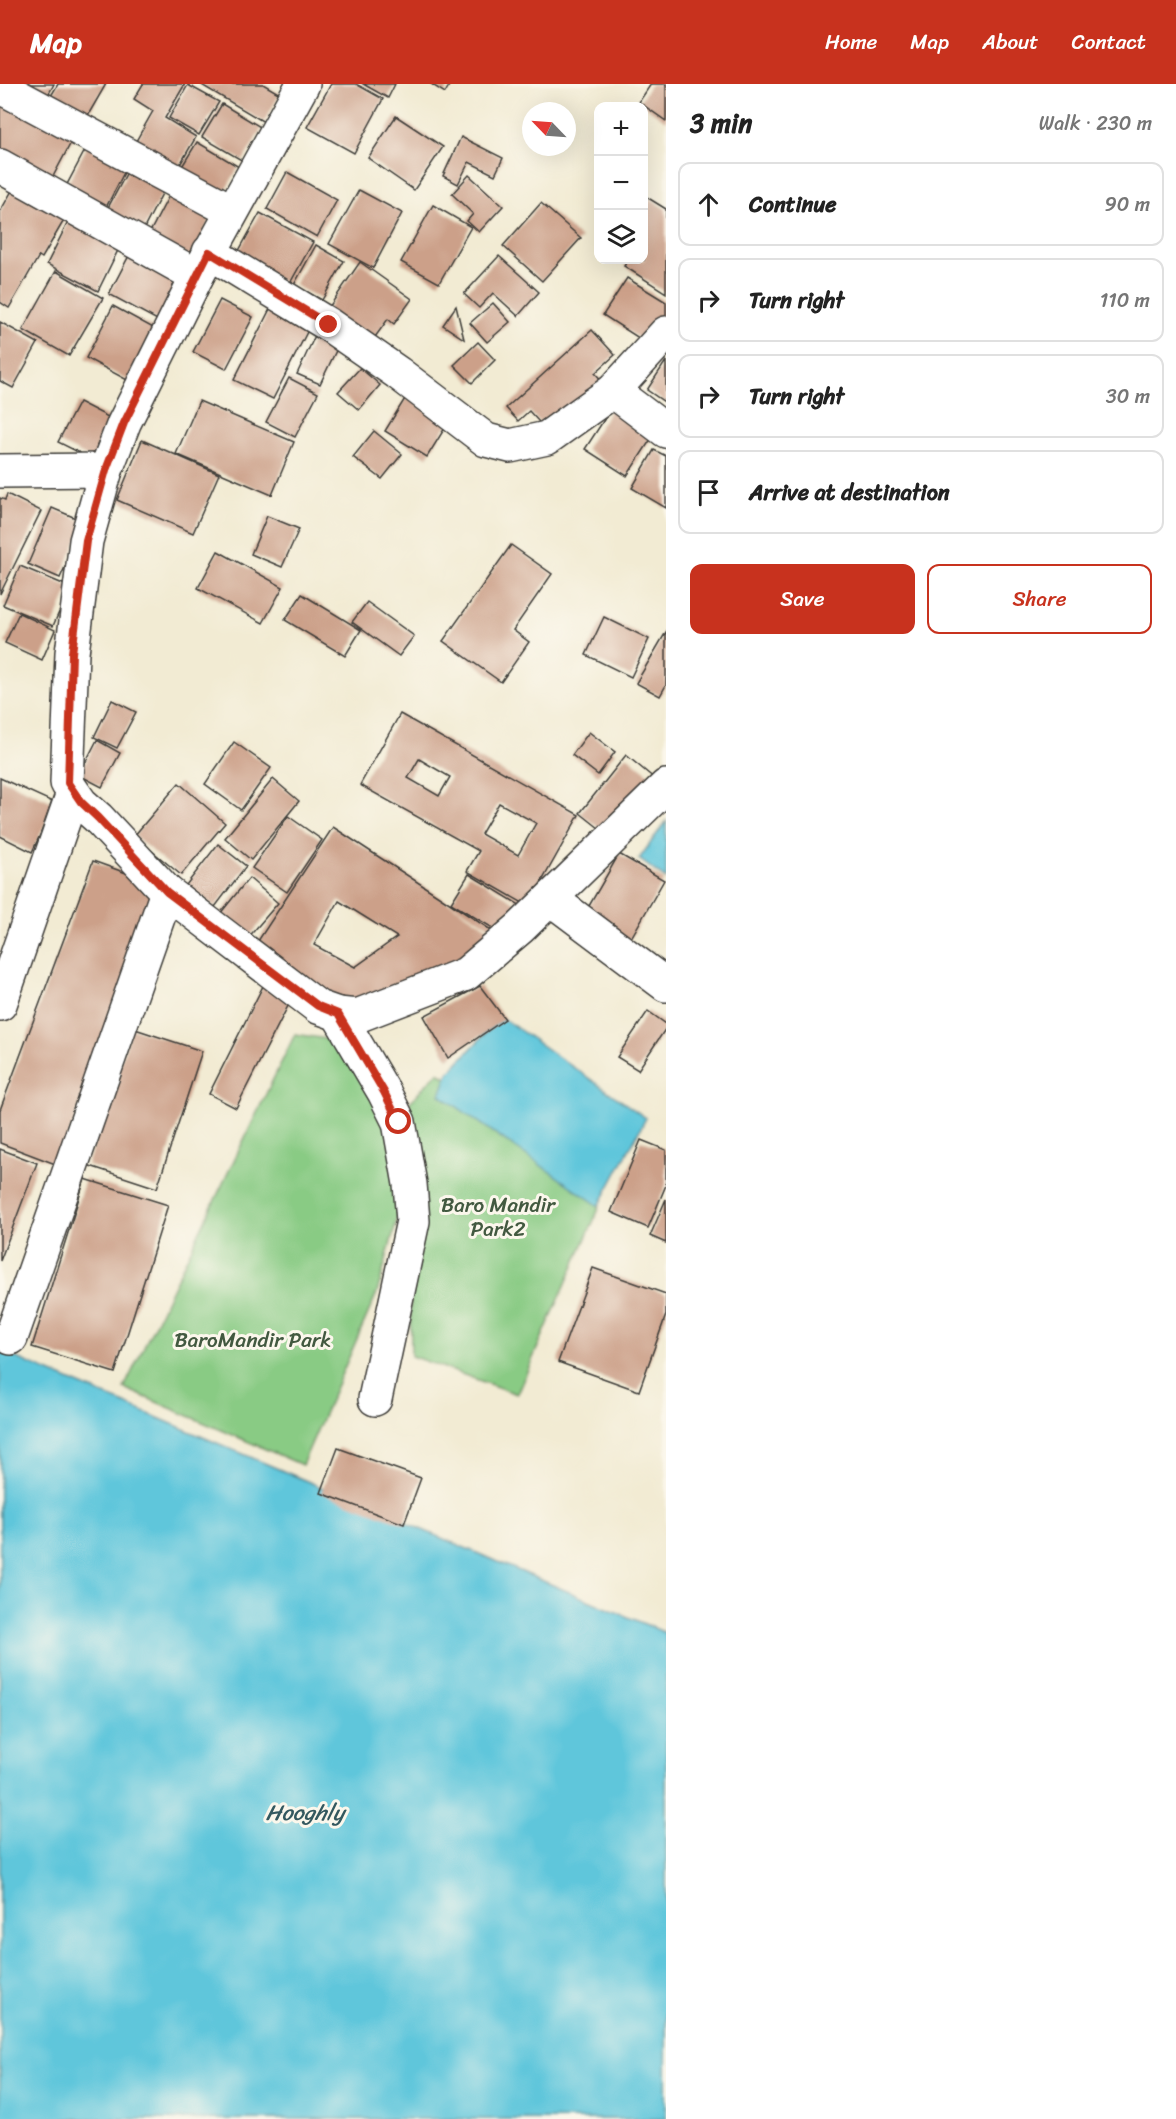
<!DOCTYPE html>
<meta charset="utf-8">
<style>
:root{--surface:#fff;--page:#f2f2f2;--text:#222;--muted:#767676;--line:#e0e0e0;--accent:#c8321e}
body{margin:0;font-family:Sriracha,sans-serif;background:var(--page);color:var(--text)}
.controls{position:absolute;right:18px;top:18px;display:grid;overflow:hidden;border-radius:12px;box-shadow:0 6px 24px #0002}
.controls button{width:54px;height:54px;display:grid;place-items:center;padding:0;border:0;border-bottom:2px solid var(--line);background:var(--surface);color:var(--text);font:30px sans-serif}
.compass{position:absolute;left:522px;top:18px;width:54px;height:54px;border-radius:50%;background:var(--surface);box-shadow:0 6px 24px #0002;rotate:295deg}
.stop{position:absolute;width:18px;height:18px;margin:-14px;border:4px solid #c8321e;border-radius:50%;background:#fff}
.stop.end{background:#c8321e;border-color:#fff;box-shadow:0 2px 6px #0008}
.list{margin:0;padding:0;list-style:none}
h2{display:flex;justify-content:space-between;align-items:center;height:78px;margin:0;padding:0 24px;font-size:26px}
h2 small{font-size:20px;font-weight:400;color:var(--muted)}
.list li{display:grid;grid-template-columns:39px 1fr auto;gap:18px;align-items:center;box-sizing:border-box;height:84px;margin:0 12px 12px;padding:0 12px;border:2px solid var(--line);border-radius:12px}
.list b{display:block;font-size:22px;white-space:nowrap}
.list em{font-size:20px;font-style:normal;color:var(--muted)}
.actions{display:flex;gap:12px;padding:18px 24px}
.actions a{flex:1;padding:14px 0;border:2px solid var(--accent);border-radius:12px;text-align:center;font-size:21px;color:var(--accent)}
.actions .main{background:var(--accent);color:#fff}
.icon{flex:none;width:33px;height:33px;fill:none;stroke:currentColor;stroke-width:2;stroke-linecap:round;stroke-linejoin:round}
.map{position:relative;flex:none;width:666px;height:2035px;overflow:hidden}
header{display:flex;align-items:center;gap:36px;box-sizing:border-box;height:84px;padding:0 30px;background:var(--accent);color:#fff}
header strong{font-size:28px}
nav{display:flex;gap:33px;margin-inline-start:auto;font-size:21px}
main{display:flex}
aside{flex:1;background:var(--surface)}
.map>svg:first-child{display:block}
</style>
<header>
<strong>Map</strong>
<nav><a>Home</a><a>Map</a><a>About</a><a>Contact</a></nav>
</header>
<main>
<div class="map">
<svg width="666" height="2035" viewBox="0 0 666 2035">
<rect width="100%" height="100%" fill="#fbf7ec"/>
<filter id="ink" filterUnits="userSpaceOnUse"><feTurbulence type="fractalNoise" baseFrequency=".0167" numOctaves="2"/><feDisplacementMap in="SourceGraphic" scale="12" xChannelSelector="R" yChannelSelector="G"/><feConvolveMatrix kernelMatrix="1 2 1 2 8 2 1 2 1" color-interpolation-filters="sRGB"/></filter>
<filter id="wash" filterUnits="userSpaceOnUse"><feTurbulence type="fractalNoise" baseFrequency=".008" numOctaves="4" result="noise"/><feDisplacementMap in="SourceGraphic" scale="24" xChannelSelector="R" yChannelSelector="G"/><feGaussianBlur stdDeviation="1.35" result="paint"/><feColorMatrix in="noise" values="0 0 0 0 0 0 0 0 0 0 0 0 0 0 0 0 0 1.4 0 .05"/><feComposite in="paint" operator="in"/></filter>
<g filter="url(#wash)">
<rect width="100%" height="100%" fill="#f2ebd3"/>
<!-- green -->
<g fill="#89cb84" stroke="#527450" stroke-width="1.5">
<path d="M295,950L358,960L407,1099L377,1209L302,1381L124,1304Z"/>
<path d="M438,988L606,1095L598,1127L517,1310L411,1272L408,1020Z"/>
</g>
<!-- water -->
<g fill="#5ec6db" stroke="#3d717c" stroke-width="1.5">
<path d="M666,737V795L639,775Z"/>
<path d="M501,933L646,1034L599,1122L440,1011L448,989Z"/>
<path d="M0,1267L666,1549V2035H0Z"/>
</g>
<g id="blocks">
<!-- building -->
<g fill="#cca089" fill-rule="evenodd">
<path d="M25,0H54L47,13Z"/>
<path d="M58,0H106L84,38L48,17Z"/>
<path d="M143,0H185L165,34L196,53L174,91L131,66L153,27L134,15Z"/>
<path d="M200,0H263L280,10L264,38Z"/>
<path d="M331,0H356L383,15L354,69L307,43Z"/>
<path d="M363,0H395L388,14Z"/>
<path d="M431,0H450L445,9Z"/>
<path d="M651,0H666V37L639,18Z"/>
<path d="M188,1L219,18L199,51L169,34Z"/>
<path d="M5,13L75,51L49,100L0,73V22Z"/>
<path d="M222,20L262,44L243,77L202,53Z"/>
<path d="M396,32L443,63L414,106L368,74Z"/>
<path d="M461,53L503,74L495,91L469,78L458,100L443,92Z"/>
<path d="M90,57L130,77L103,129L63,108Z"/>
<path d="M197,58L239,83L221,114L178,89Z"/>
<path d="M132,79L168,98L140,152L103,133Z"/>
<path d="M287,88L337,116L317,153L267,125Z"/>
<path d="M469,91L503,122L479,148L467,137L473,130L452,110Z"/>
<path d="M18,96L70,126L42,174L39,172L9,224L0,218V128Z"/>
<path d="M172,106L214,128L191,174L148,152Z"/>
<path d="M359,106L402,129L373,184L329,160Z"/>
<path d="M645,112L666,125V209L624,182L628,176H644Z"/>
<path d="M541,119L581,154L542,197L503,162Z"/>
<path d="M433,121L471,143L439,199L401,178Z"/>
<path d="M260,129L313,158L289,201L236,172Z"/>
<path d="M72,130L123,156L98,207L47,180Z"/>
<path d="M316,161L344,177L322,216L294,201Z"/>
<path d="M134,162L184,188L159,237L109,210Z"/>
<path d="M499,172L539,208L518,232L493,209L479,224L464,210Z"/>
<path d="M360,178L412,215L394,240L388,235L370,260L325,229Z"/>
<path d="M56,187L103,214L69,272L23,246Z"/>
<path d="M627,194L666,218V232L648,260L603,231Z"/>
<path d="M220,216L253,233L226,285L193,268Z"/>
<path d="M493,219L510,238L487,258L470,239Z"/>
<path d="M113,222L157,246L129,297L86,274Z"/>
<path d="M456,222L464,255L443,241Z"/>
<path d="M271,223L310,242L273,315L234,296Z"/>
<path d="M0,238L38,259L13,304L0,297Z"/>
<path d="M319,243L342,254L320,300L297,290Z"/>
<path d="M592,246L615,271L595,289L605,300L550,350L529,327L518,337L506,324Z"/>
<path d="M478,258L495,276L472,299L454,281Z"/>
<path d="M666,277V319L647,306Z"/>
<path d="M360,284L380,301L359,326L338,308Z"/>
<path d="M289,294L318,309L295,353L266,338Z"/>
<path d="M406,313L448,339L427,373L385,347Z"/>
<path d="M199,317L294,358L272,411L176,370Z"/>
<path d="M79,318L114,336L94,376L58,358Z"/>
<path d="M611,325L653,352L627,392L585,365Z"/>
<path d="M374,347L402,370L382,395L353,373Z"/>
<path d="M142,356L219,390L193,449L117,416Z"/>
<path d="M654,366L666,372V424L632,404Z"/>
<path d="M7,410L41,427L0,510V414L5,416Z"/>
<path d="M52,424L85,438L60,494L28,480Z"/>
<path d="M267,432L299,445L282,483L251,470Z"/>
<path d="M511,461L552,490L513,546L529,558L501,598L443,557Z"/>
<path d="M218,467L283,503L263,539L198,504Z"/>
<path d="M20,482L70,503L53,542L3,521Z"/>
<path d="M302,510L361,546L345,572L285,536Z"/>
<path d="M367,518L414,552L399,572L352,538Z"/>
<path d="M19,529L55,546L42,576L5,559Z"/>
<path d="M604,533L649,555L631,593L586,571Z"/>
<path d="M666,548V601L660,612L636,599Z"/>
<path d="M112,616L136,628L117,664L94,653Z"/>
<path d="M400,630L579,731L528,822L467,787L479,767L360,701ZM419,675L450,693L439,712L408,694ZM499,719L536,739L518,771L481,750Z"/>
<path d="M589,648L615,668L598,691L572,671Z"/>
<path d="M97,656L120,669L102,703L79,691Z"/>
<path d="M234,658L271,684L241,726L205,700Z"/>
<path d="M626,671L655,695L609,752L580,729Z"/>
<path d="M0,694L55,719L32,768L0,752Z"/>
<path d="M273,695L299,717L251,776L225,754Z"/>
<path d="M179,699L225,739L181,791L134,752Z"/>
<path d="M288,732L322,756L287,808L252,784Z"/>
<path d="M333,743L494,848L463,889L358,929L252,866ZM339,817L397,853L355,883L314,861Z"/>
<path d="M218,760L246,782L215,823L186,801Z"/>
<path d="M619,770L664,796L627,861L582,834Z"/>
<path d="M93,777L162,802L58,1081L0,1059V1026Z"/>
<path d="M469,790L523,823L506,852L451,819Z"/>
<path d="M249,794L278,819L247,855L219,831Z"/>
<path d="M265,898L293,912L236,1024L209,1010Z"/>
<path d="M480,902L505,935L448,974L424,932Z"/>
<path d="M648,927L666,940V944L638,986L617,973Z"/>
<path d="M132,944L202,967L157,1104L87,1081Z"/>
<path d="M641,1056L666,1066V1101L648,1144L611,1128Z"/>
<path d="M0,1065L37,1079L0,1177Z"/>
<path d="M85,1095L168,1121L115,1289L32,1263Z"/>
<path d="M666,1115V1159L650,1152Z"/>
<path d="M593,1184L666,1210V1231L639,1307L558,1278Z"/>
<path d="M338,1364L421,1394L404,1440L321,1409Z"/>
</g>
</g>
</g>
<g filter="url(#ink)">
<use href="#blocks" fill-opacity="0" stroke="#3c3b37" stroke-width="1.5"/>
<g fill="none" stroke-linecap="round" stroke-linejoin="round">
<!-- minor casing -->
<g stroke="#3c3b37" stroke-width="36">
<g id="minor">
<path d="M303,0L197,192L124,339L106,386L86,457L72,569L67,699L81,719L98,734L167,808L318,923L338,930L357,932L466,890L520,844L666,702"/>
<path d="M0,5H4L232,127"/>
<path d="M0,82L197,192"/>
<path d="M209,168L329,241L398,289L486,356L510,362L547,354L613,307"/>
<path d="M666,249L613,307L666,347"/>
<path d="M0,387L106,386"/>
<path d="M551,815L666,901"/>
<path d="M0,920L73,709"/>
<path d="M338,930L384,1008L399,1038L410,1100L413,1137L375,1315"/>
<path d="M11,1254L167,808"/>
</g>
</g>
<!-- minor -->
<use href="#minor" stroke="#fff" stroke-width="33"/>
</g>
</g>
<g fill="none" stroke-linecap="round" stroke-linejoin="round" filter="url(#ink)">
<!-- route -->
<path stroke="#c8321e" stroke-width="8" d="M329,241L209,168L124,339L106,386L86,457L72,569L68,699L81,718L98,734L167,808L318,922L338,930L384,1008L399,1038"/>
</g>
<g text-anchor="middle" stroke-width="6" stroke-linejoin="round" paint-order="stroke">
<!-- park labels -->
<g font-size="21" fill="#425940" stroke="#fbf7ec">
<text x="498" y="1128">Baro Mandir<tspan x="498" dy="24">Park2</tspan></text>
<text x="253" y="1263">BaroMandir Park</text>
</g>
<!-- water labels -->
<g font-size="22" font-style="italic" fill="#33585f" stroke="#fbf7ec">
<text x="305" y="1736">Hooghly</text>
</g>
</g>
</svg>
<div class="controls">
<button>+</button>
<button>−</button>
<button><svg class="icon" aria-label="layers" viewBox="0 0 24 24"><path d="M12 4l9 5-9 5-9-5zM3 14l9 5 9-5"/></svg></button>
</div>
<svg class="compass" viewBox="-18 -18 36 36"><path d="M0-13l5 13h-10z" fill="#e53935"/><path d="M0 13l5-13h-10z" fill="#767676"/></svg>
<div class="stop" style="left:399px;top:1038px"></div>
<div class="stop end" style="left:329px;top:241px"></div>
</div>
<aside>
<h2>3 min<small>Walk · 230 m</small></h2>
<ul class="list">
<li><svg class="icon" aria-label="ahead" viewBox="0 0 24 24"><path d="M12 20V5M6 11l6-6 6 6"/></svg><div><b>Continue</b></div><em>90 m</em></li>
<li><svg class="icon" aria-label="right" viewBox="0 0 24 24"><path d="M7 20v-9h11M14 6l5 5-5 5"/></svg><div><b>Turn right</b></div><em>110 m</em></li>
<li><svg class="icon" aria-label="right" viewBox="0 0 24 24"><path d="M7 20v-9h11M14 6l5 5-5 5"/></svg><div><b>Turn right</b></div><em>30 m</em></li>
<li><svg class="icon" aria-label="arrive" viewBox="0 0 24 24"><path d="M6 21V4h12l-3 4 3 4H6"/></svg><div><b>Arrive at destination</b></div></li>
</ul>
<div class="actions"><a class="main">Save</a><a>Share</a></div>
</aside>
</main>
